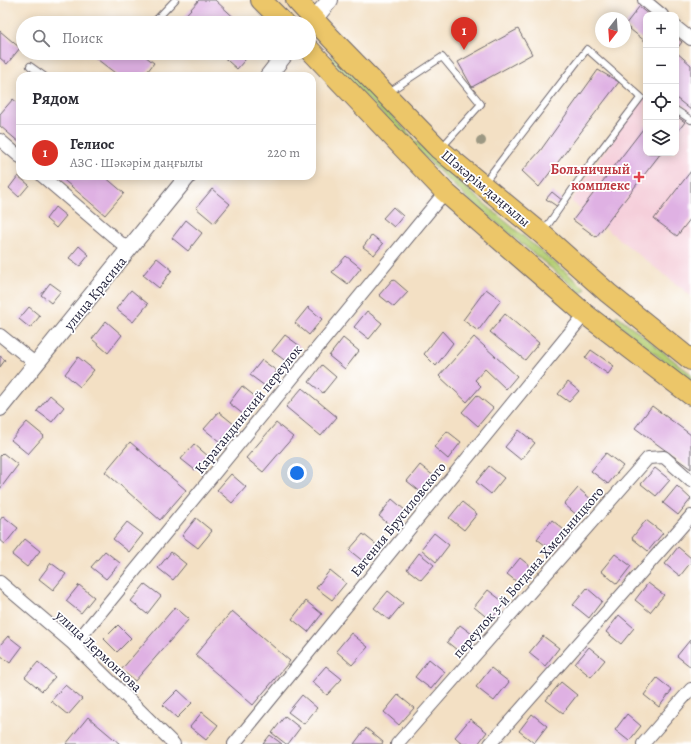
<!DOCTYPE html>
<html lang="ru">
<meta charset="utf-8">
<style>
:root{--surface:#fff;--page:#f7f7f7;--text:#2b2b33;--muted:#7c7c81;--line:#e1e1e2;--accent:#d93025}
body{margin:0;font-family:Alegreya,serif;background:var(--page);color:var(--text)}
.controls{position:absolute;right:12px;top:12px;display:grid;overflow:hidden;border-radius:8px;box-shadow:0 2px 10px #0003}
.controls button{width:36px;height:36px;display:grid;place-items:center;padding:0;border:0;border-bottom:1px solid var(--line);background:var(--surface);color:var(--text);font:20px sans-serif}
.compass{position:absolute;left:595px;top:12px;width:36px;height:36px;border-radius:50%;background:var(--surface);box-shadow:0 2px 10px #0003;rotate:197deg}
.you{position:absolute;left:297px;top:473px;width:14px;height:14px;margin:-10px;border:3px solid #fff;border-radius:50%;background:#1a73e8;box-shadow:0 0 0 6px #1a73e833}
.badge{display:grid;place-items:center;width:26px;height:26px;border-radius:50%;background:var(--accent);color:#fff;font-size:13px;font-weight:700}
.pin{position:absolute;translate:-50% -33px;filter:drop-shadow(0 1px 2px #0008)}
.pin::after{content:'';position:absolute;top:21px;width:14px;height:12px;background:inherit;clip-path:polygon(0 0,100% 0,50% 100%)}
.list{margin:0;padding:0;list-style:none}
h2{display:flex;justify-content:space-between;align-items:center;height:52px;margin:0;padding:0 16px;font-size:17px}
h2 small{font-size:13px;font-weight:400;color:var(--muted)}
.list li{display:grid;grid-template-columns:26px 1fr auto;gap:12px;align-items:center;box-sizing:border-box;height:56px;padding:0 16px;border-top:1px solid var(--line)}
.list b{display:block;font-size:15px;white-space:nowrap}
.list p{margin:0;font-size:13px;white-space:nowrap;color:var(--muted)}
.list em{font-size:13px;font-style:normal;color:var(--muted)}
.icon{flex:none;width:22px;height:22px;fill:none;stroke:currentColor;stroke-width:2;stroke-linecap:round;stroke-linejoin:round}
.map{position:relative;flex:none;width:691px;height:744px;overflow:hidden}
.search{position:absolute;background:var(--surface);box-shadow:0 2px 10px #0003;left:16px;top:16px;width:300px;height:44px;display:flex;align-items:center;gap:10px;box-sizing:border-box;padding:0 14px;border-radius:22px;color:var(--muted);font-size:15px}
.panel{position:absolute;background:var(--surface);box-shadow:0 2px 10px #0003;left:16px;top:72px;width:300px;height:108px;border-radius:12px}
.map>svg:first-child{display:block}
</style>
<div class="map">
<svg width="691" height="744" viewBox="0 0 691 744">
<rect width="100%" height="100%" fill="#fff"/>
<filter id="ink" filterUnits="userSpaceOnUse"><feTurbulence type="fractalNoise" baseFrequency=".025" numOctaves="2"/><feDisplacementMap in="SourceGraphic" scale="8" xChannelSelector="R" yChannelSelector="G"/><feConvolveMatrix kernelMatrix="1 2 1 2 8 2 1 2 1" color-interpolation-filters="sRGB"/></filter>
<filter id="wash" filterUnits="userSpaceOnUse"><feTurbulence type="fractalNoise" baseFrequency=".012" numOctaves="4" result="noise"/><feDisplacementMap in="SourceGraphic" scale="16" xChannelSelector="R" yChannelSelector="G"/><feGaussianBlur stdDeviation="0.9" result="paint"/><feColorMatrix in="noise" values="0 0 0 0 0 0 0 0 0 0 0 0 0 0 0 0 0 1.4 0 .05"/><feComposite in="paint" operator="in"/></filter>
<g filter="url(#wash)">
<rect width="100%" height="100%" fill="#f3e0c4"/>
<!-- built -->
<path fill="#f5cfda" d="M676,89L691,101V296L571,201L641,97L646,95V153H676Z"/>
<!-- green -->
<g fill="#b4cd72" stroke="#6b7856">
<path d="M333,53L416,141L473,194L586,289L581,293L469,200L413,146L329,59Z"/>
<path d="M617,315L691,374V383L614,321Z"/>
</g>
<g id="blocks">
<!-- building -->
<g fill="#dfb1e3">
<path d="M199,0H215L240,23H186L182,19Z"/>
<path d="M639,7L649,15H646V42L625,25Z"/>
<path d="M518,29L532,54L472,87L458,62Z"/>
<path d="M0,31L20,48L7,64L0,58Z"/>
<path d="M676,37L682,42L676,50Z"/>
<path d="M676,52L691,65V110L676,98Z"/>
<path d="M89,53H141L154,63L144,76H119Z"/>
<path d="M219,53H251L237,69Z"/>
<path d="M598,70L619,82L539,187L522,171L540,151Z"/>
<path d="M13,99L20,105V143L0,126V114Z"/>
<path d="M676,116L685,122L676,134Z"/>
<path d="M646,125V153H661L596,237L573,220Z"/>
<path d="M691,171V218L677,236L654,219Z"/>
<path d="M18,176L29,185L19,197L9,188Z"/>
<path d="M59,176H104L124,193L105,215Z"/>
<path d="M212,189L230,204L214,223L196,208Z"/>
<path d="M552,192L563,201L558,207L546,199Z"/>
<path d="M55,207L66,216L56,228L46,219Z"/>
<path d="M393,207L403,216L394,227L383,218Z"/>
<path d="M186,220L202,233L188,251L172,238Z"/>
<path d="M372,235L383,244L374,255L363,247Z"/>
<path d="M79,246L89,255L80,266L69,258Z"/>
<path d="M346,256L361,268L348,284L332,272Z"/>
<path d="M157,258L172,270L159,288L143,275Z"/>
<path d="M393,279L408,292L394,307L379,295Z"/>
<path d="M50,283L61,291L51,303L41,295Z"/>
<path d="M486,289L501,300L478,331L463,320Z"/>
<path d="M131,290L148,304L133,322L116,309Z"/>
<path d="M29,307L40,316L30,328L19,319Z"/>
<path d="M308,307L322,319L309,335L295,323Z"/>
<path d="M367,311L382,323L369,339L354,327Z"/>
<path d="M505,314L539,343L525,360L490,332Z"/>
<path d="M106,321L122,335L108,353L92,339Z"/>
<path d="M442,331L453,343L436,366L424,354Z"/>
<path d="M285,335L300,346L287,362L272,351Z"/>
<path d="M474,337L517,376L506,389L485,369L475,380L481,386L467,402L439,376Z"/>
<path d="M343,338L359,351L345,369L329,356Z"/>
<path d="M591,350L614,366L608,374L585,358Z"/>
<path d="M0,356L5,360L0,367Z"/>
<path d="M78,357L94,370L80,387L65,374Z"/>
<path d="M262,360L277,371L265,386L250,375Z"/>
<path d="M322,365L336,377L323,393L309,382Z"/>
<path d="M568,382L579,391L569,402L558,394Z"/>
<path d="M242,386L257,398L244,415L229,403Z"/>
<path d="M302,388L337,417L321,436L286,407Z"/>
<path d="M50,395L64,407L52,422L37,411Z"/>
<path d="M477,395L493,408L478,426L462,412Z"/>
<path d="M652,406L691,435V469L635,428Z"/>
<path d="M219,412L235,425L220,442L204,429Z"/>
<path d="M27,422L44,436L28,454L11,440Z"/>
<path d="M276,423L293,437L263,472L246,458Z"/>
<path d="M519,430L535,443L521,460L505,447Z"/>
<path d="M447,431L461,442L448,459L434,447Z"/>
<path d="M130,442L186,490L160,520L105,472Z"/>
<path d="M194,444L208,456L195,470L181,459Z"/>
<path d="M3,453L18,465L0,489V456Z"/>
<path d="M606,453L623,466L608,484L591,471Z"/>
<path d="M420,465L435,477L422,493L407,481Z"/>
<path d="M489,466L504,478L491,494L476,482Z"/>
<path d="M655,468L670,480L656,496L641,484Z"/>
<path d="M231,474L246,487L232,503L217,490Z"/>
<path d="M677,486L691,499L678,515L663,503Z"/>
<path d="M578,488L593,501L579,517L564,504Z"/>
<path d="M392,499L406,511L393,528L379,516Z"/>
<path d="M462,502L477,514L464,530L449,518Z"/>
<path d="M3,516L18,528L5,544L0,540V520Z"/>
<path d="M196,518L212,531L198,548L182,536Z"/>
<path d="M552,520L569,534L554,552L537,539Z"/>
<path d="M646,520L663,533L648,551L632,538Z"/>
<path d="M127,522L143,534L129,552L113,539Z"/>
<path d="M434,533L449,545L436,562L421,549Z"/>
<path d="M363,534L378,546L364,562L349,550Z"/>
<path d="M25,539L40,551L27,567L12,555Z"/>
<path d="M678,547L691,558V562L680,576L665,564Z"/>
<path d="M105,551L120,563L106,579L91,567Z"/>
<path d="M171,552L186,564L173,580L158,568Z"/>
<path d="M419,553L434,565L421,580L407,569Z"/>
<path d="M615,554L631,566L617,584L601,571Z"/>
<path d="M520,558L535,570L522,586L507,574Z"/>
<path d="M51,563L66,574L53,590L39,579Z"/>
<path d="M330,570L346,583L332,600L316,588Z"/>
<path d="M648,583L664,595L650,612L635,600Z"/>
<path d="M145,584L161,596L147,614L131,601Z"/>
<path d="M79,585L94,597L81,613L66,601Z"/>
<path d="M587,588L602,601L589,618L573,605Z"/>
<path d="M488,590L505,603L490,620L474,607Z"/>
<path d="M388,591L403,603L389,620L374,608Z"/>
<path d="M306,601L322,614L308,632L292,619Z"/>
<path d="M175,607L189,619L135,681L121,670Z"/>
<path d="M232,611L290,661L253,705L195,655Z"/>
<path d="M619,615L634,628L621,644L606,632Z"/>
<path d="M118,625L131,638L117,652L104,639Z"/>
<path d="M460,625L476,637L462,654L447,642Z"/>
<path d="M351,633L368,647L352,665L336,651Z"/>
<path d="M8,636L22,647L10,663L0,655V645Z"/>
<path d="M543,636L559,648L545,666L529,653Z"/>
<path d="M690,640L691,641V667L677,656Z"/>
<path d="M589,647L605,660L591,677L575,664Z"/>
<path d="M429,659L445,672L431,689L415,677Z"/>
<path d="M38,662L55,677L42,691L25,677Z"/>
<path d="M326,666L342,679L327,695L312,682Z"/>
<path d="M491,668L509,682L494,701L476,687Z"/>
<path d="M657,678L672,690L659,707L644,695Z"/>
<path d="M561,682L577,695L563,713L546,700Z"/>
<path d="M65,685L82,699L68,715L51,701Z"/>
<path d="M178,690L192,703L177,718L163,705Z"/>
<path d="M302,695L317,708L304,724L288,712Z"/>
<path d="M398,695L414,708L399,725L384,712Z"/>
<path d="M202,712L218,725L206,740L190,727Z"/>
<path d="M532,714L547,726L534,743L519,731Z"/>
<path d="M627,714L641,726L629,741L615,730Z"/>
<path d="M285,716L300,728L288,744H286L272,733Z"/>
<path d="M88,717L120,744H66Z"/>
<path d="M470,719L487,732L478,744H463L455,737Z"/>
<path d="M366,728L383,742L382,744H354Z"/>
<path d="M270,735L282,744H263Z"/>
</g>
</g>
</g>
<g filter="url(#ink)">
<use href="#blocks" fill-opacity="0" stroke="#6b646b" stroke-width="1"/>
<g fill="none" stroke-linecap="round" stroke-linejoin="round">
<!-- service casing -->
<g stroke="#6b646b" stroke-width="8">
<g id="service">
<path d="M154,22L175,0"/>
<path d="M30,66L44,76"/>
<path d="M389,92L442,57L481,104L442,147"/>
<path d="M676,110L691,120"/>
<path d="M484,183L587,49L641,97L590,164L543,232"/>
</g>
</g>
<!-- minor casing -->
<g stroke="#6b646b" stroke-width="14">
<g id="minor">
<path d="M644,0L662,15"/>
<path d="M676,27L691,39"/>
<path d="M0,140L20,157"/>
<path d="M42,176L129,250"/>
<path d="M0,335L36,364"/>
<path d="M0,582L74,645L174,744"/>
<path d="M74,645L445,192"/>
<path d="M234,744L585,314"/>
<path d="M397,744L648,458L664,457L691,481"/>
<path d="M490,744L691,516"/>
<path d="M643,744L691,689"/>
</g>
</g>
<!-- tertiary casing -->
<g stroke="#6b646b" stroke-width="18">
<g id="tertiary">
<path d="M309,25L330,0"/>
<path d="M268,76L286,53"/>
<path d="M0,408L188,176"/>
</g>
</g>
<!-- primary casing -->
<g stroke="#6b646b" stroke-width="22">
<g id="primary">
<path d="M261,0L284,23"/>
<path d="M296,0L331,38L439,149L542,234L608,293L691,360"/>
<path d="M309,49L445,192L585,314L691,395"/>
</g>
</g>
<!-- service -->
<use href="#service" stroke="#fff" stroke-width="6"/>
<!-- minor -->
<use href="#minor" stroke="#fff" stroke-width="12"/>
<!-- tertiary -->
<use href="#tertiary" stroke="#fff" stroke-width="16"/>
<!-- primary -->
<use href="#primary" stroke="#ecc669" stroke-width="20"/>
</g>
<!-- trees -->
<circle fill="#9c9883" cx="481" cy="141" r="5"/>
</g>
<!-- markers -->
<path fill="#e0444e" stroke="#fff" stroke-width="1.5" d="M637 171h4v4h4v4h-4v4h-4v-4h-4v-4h4z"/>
<g text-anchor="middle" stroke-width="3.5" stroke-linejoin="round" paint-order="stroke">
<!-- health labels -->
<g font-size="14" font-weight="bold" fill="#be3a42" stroke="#fff" text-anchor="end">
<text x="630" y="174">Больничный<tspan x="630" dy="16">комплекс</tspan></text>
</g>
<!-- street labels -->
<g font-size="14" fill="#22223b" stroke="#fff">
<text transform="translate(486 188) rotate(40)" y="5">Шәкәрім даңғылы</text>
<text transform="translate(95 293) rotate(-51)" y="5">улица Красина</text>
<text transform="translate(248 409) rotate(-51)" y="5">Карагандинский переулок</text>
<text transform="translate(398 519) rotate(-51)" y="5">Евгения Брусиловского</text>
<text transform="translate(528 572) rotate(-49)" y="5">переулок 3-й Богдана Хмельницкого</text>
<text transform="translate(99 651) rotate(43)" y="5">улица Лермонтова</text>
</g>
</g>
</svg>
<div class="controls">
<button>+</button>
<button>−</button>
<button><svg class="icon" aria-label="locate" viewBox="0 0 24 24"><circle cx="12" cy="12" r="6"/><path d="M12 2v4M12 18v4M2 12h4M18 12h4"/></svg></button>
<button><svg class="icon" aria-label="layers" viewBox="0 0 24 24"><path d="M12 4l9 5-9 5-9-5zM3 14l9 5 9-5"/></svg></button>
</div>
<svg class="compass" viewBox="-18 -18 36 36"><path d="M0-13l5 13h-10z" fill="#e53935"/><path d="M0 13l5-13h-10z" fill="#7c7c81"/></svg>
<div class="you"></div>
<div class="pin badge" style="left:464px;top:50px">1</div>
<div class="search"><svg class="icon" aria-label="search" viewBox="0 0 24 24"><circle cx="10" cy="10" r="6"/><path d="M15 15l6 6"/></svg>Поиск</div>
<section class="panel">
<h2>Рядом<small></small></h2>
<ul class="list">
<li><span class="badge">1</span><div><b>Гелиос</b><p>АЗС · Шәкәрім даңғылы</p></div><em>220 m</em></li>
</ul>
</section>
</div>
